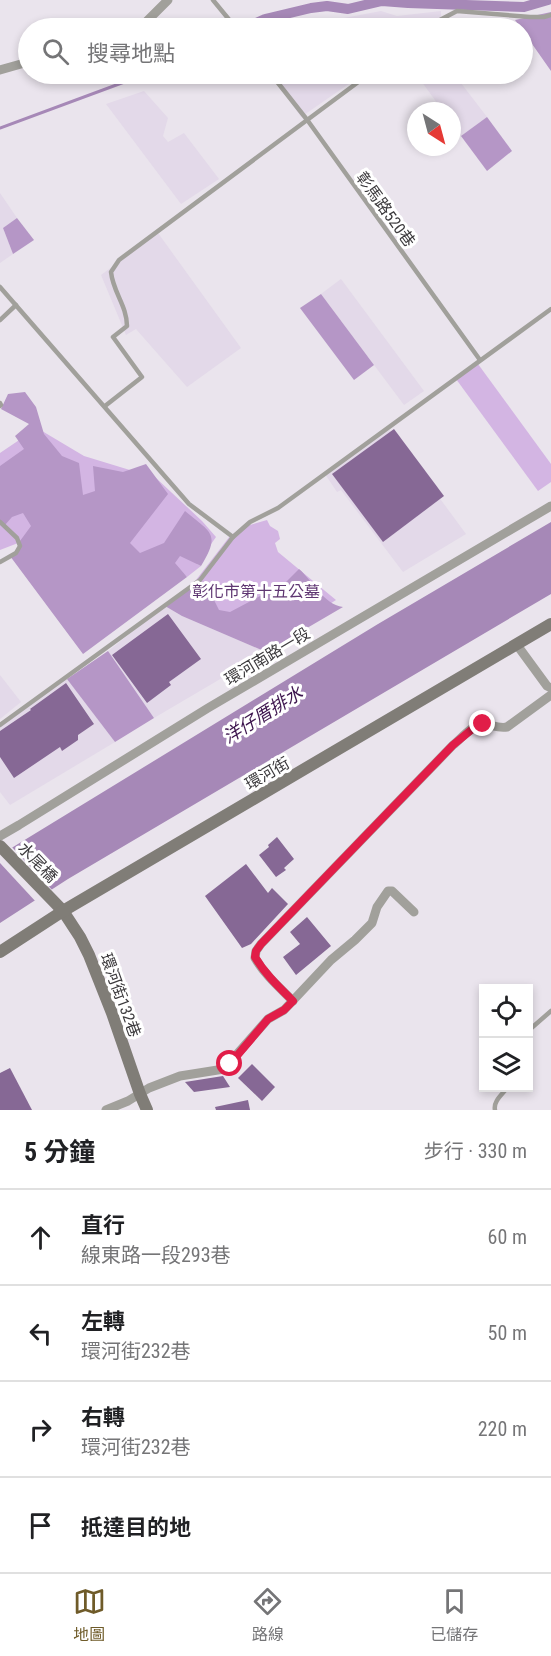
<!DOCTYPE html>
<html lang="zh-TW">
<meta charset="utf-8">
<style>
:root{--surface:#fff;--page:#f6f6f6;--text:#202124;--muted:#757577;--line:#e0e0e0;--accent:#6f5b29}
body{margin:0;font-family:"Roboto Condensed","Noto Sans TC",sans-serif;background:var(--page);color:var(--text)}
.controls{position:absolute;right:18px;bottom:18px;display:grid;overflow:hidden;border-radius:0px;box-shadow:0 3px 9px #0003}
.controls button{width:54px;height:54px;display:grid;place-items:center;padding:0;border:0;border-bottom:2px solid var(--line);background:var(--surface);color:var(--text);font:30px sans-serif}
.compass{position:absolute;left:407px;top:102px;width:54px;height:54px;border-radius:50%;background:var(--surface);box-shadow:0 3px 9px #0003;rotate:144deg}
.stop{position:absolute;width:18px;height:18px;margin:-14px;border:4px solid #e11d48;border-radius:50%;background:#fff}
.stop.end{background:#e11d48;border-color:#fff;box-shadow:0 2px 6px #0008}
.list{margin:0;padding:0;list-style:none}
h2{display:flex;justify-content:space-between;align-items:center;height:78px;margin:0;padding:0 24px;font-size:26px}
h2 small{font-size:20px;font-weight:400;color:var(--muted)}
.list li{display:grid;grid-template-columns:39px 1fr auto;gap:18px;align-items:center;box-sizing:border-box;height:96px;padding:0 24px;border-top:2px solid var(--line)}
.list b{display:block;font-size:22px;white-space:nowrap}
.list p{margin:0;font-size:20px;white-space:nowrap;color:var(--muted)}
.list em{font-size:20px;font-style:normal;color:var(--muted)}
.icon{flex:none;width:33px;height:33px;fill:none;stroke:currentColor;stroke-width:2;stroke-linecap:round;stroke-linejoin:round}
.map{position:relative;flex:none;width:551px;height:1110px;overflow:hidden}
.search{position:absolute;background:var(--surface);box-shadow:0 3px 9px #0003;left:18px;right:18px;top:18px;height:66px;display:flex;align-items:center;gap:15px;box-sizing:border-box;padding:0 21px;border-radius:33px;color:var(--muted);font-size:22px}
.sheet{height:462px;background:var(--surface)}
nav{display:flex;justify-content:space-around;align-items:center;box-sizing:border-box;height:84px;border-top:2px solid var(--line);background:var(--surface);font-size:16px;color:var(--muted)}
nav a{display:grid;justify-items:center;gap:3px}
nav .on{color:var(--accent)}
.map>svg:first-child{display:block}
</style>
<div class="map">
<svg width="551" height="1110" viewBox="0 0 551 1110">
<rect width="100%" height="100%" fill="#eae4ed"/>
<!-- built -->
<g fill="#e3d9e9">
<path d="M381,11L397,16L441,11V19L427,28H291Z"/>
<path d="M271,74H363L301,117Z"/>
<path d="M416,74H454L487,117L461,136L452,123V111H443Z"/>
<path d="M144,91L168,118L163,136L168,142L184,133L219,179L181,204L106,104Z"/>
<path d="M0,193L17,218L3,228L13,254L0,263Z"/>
<path d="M158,233L241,348L187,387L136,329L126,335L101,275Z"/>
<path d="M341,279L424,391L404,405L321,294Z"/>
<path d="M388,428L466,534L403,572L341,490L337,492L325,474Z"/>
<path d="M165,606L182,616L266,652L154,718L108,651Z"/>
<path d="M0,675L21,702L0,719Z"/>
<path d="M67,678L115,742L10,805L0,792V727Z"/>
</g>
<!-- green -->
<g fill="#d3b5e3">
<path d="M478,364L551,464V482L538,491L456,379Z"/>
<path d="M37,428L84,456L156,478L202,521L216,537L197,564L201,566L187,577L185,575L62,526L0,550V453Z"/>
<path d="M267,520L270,526L278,531L280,539L275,543L278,552L336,600L266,644L179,602L230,536L243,527Z"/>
</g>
<!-- forest -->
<g fill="#b596c6">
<path d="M551,12V71L523,31L522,28H521L515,20Z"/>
<path d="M487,117L512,151L487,171L461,136Z"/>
<path d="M17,218L34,240L13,254L3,228Z"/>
<path d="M321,294L374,365L354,380L300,308Z"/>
<path d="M25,392L36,407L44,434L62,456L79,463L83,495L95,491L93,466L123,472L146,464L168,494L130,543L140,553L164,543L185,511C211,533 221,533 201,566L180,556L175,563L187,577L83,654L10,556L20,547V541L31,526L23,513L12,517L5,525L0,520V466L24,449L15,436L29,424L1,409L8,394Z"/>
<path d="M299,569C313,581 323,604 343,607L266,652L182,616L165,606L194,583L211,594L219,610L230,612L262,595L280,588Z"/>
<path d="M108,651L154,718L115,742L67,679Z"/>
</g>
<!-- water -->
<path fill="#a688b7" d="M551,522V594L68,879L0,923V855L378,624Z"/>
<!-- pier -->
<path fill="#eae4ed" d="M10,845L54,892L37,903L0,863V851Z"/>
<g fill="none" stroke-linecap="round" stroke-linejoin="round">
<!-- stream -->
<path stroke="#a688b7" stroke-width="3" d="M0,128L146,74"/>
<!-- canal -->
<path stroke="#a688b7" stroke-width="10" d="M245,28L265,19L311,8L327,6L348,9L382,1L408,3L524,7L548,0"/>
</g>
<!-- building -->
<g fill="#866895">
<path d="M394,429L444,496L383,542L332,474Z"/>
<path d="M168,614L201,659L169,682L171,685L147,703L112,655Z"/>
<path d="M66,683L94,724L78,735V740L62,751L60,747L14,778L0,757V731L31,710L30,709Z"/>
<path d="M277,837L294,859L284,868L286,870L276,877L259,855L269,847L268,845Z"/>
<path d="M246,864L268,893L272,888L288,904L251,944L242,948L205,896Z"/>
<path d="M307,917L331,946L296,975L283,957L300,944L290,932Z"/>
<path d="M252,1064L275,1087L262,1101L238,1078Z"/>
<path d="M10,1068L32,1110H0V1073Z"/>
<path d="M223,1076L230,1087L194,1092L185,1082Z"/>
<path d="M248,1100L250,1110H216L215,1107Z"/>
</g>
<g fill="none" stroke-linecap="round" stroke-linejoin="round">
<!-- lane -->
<g stroke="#a1a09b" stroke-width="4.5">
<path d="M213,0L236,28"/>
<path d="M428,28L438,21L457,11L530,17H544L551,15"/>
<path d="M271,74L308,121L480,360"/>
<path d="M0,287L189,504L233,537"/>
<path d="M0,320L16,305"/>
<path d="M0,403L1,405L0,406"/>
<path d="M105,406L142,377L113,337L127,326C127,306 113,292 111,272L119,260L369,74"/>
<path d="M0,522L17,538L20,546L16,553L0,562"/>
<path d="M0,725L200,580L233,537L250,522L278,508L551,309"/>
<path d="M528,1031L551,1011"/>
<path d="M495,1110C493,1101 503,1094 507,1088"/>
</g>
<!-- street -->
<g stroke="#a1a09b" stroke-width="9">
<path d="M136,28L141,27L168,0"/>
<path d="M0,70L28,62"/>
<path d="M517,645L547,686L551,688"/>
<path d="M0,836L19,825L208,708L551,506"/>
<path d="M293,1001C279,987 265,975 255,958L256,951L261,944L453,745C461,739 472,725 482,724C490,724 498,729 507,727L551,695"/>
<path d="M106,1110L128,1101L149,1088L180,1076L224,1069L268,1019L284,1010L331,960L355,940L372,923L377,907L388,891H392L414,912"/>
</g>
<!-- secondary -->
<g stroke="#807d77" stroke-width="12">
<path d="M0,846L63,911L80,937L89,955L112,1013L140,1094L147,1110"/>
<path d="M0,952L63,911L551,624"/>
</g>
</g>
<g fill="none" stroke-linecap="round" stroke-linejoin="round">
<!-- route -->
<path stroke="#e11d48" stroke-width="8" d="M230,1064L268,1019L284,1010L293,1001C279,987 265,974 255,957L256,951L261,944L453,745L476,726L483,724"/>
</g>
<g text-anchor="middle" stroke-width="6" stroke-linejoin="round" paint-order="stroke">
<!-- street labels -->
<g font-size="16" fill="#3c3a3d" stroke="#fff">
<text transform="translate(386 209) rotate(54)" y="6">彰馬路520巷</text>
<text transform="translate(267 656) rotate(-31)" y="6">環河南路一段</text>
<text transform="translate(267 773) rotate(-30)" y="6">環河街</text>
<text transform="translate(38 862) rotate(46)" y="6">水尾橋</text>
<text transform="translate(121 995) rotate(70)" y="6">環河街132巷</text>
</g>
<!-- park labels -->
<g font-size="16" fill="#5f3772" stroke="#fff">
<text x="256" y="597">彰化市第十五公墓</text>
</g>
<!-- water labels -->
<g font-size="18" font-style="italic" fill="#3d154e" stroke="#fff">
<text transform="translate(263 715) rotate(-32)" y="6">洋仔厝排水</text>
</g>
</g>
</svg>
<div class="controls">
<button><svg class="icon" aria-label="locate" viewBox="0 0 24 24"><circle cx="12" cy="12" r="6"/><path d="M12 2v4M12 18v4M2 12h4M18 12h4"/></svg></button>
<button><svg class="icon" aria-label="layers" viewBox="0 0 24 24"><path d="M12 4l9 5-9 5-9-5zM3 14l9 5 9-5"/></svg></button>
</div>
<svg class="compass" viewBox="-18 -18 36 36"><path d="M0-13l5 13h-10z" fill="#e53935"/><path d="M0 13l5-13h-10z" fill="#757577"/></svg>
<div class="stop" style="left:230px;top:1064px"></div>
<div class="stop end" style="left:483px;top:724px"></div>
<div class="search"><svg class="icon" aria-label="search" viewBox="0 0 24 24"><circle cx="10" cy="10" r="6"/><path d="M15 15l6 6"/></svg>搜尋地點</div>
</div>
<section class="sheet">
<h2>5 分鐘<small>步行 · 330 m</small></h2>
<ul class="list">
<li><svg class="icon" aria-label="ahead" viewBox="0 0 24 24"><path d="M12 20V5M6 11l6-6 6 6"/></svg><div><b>直行</b><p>線東路一段293巷</p></div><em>60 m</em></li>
<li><svg class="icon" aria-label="left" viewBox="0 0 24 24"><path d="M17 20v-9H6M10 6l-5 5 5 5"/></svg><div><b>左轉</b><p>環河街232巷</p></div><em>50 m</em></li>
<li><svg class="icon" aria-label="right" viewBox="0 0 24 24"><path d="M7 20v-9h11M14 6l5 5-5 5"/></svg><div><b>右轉</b><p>環河街232巷</p></div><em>220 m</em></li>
<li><svg class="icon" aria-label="arrive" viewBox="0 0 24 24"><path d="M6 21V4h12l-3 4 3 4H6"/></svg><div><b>抵達目的地</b></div></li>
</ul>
</section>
<nav>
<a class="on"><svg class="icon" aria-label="map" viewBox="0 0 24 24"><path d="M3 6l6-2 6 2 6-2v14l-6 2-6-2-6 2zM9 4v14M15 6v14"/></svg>地圖</a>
<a><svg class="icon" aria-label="directions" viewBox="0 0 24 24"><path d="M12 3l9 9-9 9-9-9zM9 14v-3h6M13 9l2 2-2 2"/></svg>路線</a>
<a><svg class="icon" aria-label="saved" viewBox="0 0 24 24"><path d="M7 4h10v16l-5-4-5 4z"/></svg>已儲存</a>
</nav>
